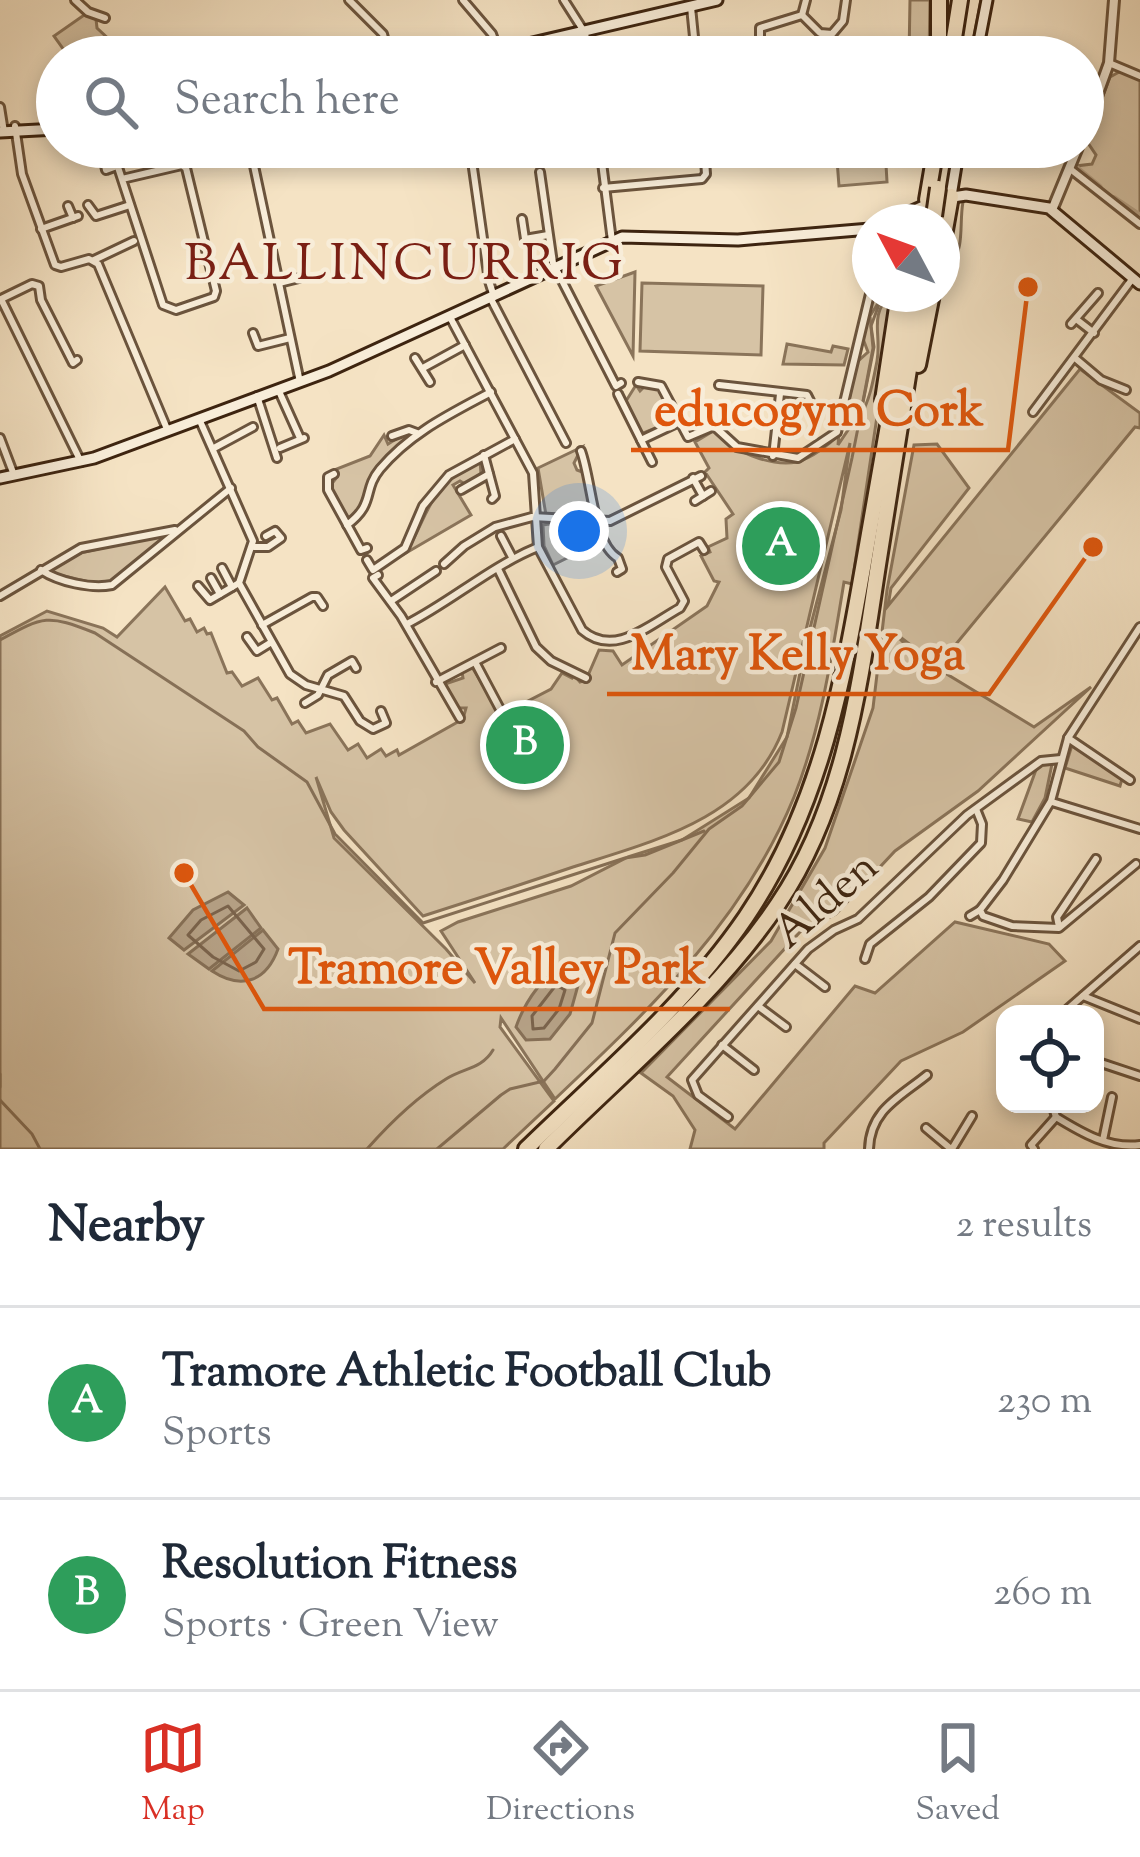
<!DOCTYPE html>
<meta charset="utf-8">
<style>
:root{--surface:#fff;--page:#f6f6f7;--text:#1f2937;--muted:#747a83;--line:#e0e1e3;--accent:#d93025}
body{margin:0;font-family:"Sorts Mill Goudy",serif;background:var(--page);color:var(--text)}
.controls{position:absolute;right:36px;bottom:36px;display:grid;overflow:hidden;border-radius:24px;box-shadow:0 6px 18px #0003}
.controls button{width:108px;height:108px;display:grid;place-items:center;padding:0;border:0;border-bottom:3px solid var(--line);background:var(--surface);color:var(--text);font:60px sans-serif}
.compass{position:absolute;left:852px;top:204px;width:108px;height:108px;border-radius:50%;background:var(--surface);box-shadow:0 6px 18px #0003;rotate:311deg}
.you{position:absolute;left:579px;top:531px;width:42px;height:42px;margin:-30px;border:9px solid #fff;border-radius:50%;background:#1a73e8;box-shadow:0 0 0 18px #1a73e833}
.badge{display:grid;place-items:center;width:78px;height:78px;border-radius:50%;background:var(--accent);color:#fff;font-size:39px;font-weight:700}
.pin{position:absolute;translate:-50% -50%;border:6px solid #fff;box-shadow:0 3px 12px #0006}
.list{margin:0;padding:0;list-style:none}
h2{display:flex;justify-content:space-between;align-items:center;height:156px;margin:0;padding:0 48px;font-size:51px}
h2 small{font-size:39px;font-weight:400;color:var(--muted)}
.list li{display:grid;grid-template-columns:78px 1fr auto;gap:36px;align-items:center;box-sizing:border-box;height:192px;padding:0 48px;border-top:3px solid var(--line)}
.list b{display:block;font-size:45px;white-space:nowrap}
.list p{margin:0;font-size:39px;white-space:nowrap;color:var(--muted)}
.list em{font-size:39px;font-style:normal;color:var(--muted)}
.icon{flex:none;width:66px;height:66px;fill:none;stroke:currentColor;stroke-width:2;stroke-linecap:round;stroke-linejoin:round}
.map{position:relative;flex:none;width:1140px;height:1149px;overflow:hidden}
.search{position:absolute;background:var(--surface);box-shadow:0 6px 18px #0003;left:36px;right:36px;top:36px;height:132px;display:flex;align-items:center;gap:30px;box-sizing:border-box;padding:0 42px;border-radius:66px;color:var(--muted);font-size:45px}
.sheet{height:540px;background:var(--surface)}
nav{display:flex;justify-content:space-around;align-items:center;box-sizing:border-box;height:168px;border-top:3px solid var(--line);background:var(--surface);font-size:33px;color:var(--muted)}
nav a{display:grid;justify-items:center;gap:6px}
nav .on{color:var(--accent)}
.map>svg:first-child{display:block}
</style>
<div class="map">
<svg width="1140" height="1149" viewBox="0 0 1140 1149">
<rect width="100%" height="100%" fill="#f5e3c4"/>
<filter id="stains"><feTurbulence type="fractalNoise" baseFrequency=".00167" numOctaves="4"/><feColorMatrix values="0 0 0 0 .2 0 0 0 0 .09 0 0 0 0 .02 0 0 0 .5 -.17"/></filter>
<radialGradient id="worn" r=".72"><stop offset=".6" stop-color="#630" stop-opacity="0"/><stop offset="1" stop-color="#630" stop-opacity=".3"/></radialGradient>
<!-- green -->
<g fill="#d6c3a5" stroke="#8a745a" stroke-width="3" fill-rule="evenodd">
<path d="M910,0H930L929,57H909Z"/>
<path d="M87,13L96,19L97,28L114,44L92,57H69L54,36Z"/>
<path d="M1121,71L1140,80V217L1073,172L1076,166L1092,164L1096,155L1086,140L1110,77Z"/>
<path d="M836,147H885L887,182L839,186Z"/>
<path d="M635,272L633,356L596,286Z"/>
<path d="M642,283L763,286L761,355L640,351Z"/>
<path d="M873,294H884L870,316L873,348L860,417C870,399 873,382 877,361C882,334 868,316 891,294V323L852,584L844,582C832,655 821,729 794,797C744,920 649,1010 555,1099L501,1018L500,1027L554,1101L503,1149H0V636L47,611L103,628L117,637L165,587L185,621L190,619L197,632L204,628L207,634L211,633L227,673L232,672L242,686L258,678L272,700L277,698L292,724L298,721L306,733L330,724L348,750L358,744L367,758L381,749L386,756L397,750L399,755L463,719L466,708H458L445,684L463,678L462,672L472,667L501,715L551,689L562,673L572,678L574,675L580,682L586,680L599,650L613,651L622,665L707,606L719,582L714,581L701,556L710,552L708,547L727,538L726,519L733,514L705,472L709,468L695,442L715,430C731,451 770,467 797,462C812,458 829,445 839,434L838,445L848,430L844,427L856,363L868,352L862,336ZM850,443L841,510L806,643L787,737L749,798L682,840L628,857L571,886L458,922L441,931L475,983L446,949L334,838L316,777L331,812L344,830L423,916C473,900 523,884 573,867C654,841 748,819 782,732Z"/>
<path d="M787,344L831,352L833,346L848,349L844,365L783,364Z"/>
<path d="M1080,369L1140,413V428L1135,427L938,666L891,630L917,656L1034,727L1091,687L978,791L895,851L836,914L800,932L667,1077L735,1129L855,986L875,993L955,922L1049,944L1065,961L963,1032L901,1061L824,1143V1149H690L695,1130L673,1096L641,1073L771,941L825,848L873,708L887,590L914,445L937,444L969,488L891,588L888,606Z"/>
<path d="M636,385L640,391L646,385L659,388L673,421L641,434L626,401Z"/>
<path d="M407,432L409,437L373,474L363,510L347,519L330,486L337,477L334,470L370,456L384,435L388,444Z"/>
<path d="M582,447L574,463L577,470L585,473L592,518L546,515L538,468Z"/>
<path d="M480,460L481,474L465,484L460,481L453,485L471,515L406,553C433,505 427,489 480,460Z"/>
<path d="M549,524L591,529L597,543L553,565L544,546L543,525Z"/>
<path d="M160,535L162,540L110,583L102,585L51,573L52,568L80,553Z"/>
<path d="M1072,745L1122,779L1120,786L1065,768Z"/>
<path d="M1046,763L1052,764L1045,798L1032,822L1018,819L1037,767Z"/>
</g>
<!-- water -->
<g fill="#b6a287" stroke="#867057" stroke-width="3">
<path d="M228,892L244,905L184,950L169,938L193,910Z"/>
<path d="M247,908L261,928L209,969L188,954Z"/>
<path d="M263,930L278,949C266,982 241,990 212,971Z"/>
<path d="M571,960L582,971L570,1014L550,1039L526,1040L516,1027C525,1001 545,972 571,960Z"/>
</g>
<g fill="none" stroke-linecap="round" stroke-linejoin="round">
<!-- shore -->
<g stroke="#7a634c" stroke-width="3">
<path d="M228,906L264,949L256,962L239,971L213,957L188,935L201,920Z"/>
<path d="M556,985L565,990L559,1009L544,1028L533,1029L532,1016Z"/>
</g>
<!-- stream -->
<g stroke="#867057" stroke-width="3">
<path d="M970,57L981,0"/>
<path d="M951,264C965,248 959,223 963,202"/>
<path d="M0,640C44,616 47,614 95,633L244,731L258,747L307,782L335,834L423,923L625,858L645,855L704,831"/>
<path d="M0,1087V1074"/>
<path d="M0,1100L32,1134L40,1149"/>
<path d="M367,1149C390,1123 417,1097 446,1079C463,1068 482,1069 493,1050"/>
<path d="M437,1149L501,1095L510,1089L544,1081L555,1069L592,1023L615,933L673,873L709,829L742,806L779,762L796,708L852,458L874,347L871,326L881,299"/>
</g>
<!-- river -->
<g stroke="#b6a287" stroke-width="10">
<path d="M1076,170L1098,188"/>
<path d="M1113,200L1140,218"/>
</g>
<!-- minor casing -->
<g stroke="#6b543d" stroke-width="12">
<g id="minor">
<path d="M75,0L88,12L105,18"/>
<path d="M349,0L383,34L389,57"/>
<path d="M463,0L492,34L498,51"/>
<path d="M564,0L585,33L589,57"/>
<path d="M691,7L696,57"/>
<path d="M802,15L820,33L832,34L843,21L846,0"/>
<path d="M760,57V28L802,15L806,0"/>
<path d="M1109,63L1140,76"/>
<path d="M0,107L4,132"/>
<path d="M15,126L22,174L55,265L61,267L89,259L98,264L167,429"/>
<path d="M112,147L114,155L163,305L176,310L214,297L216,291L186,168L182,165L122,179"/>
<path d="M250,147L300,382"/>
<path d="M470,147L489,281L494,297"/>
<path d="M600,147L612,241"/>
<path d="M104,161L106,170L117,166"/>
<path d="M1069,168L1140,224"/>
<path d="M540,172L553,263L616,386L621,383"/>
<path d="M603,188L702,179L706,174L704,147"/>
<path d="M88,205L96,216L130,205"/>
<path d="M68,206L73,218"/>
<path d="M522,219L525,239L548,235"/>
<path d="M41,229L78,216"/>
<path d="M94,260L134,241"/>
<path d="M279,283L299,278"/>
<path d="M491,299L566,443"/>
<path d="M451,319L533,473L538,547L582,630C614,658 649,625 680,608L684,601L666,567L668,559L699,542L704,550"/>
<path d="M1076,319L1094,333"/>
<path d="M1071,324L1098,293"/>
<path d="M253,333L258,346L290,338"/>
<path d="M415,358L430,382"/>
<path d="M1075,358L1101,380L1126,390"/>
<path d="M77,360L73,363L41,300L39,286L32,284L1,299L81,462"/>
<path d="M423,368L465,345"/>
<path d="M638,382L661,386L688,437L714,426L737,447L798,458L837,432L870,294"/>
<path d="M719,385L807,395L812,405"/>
<path d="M278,389L300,438"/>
<path d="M618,394L652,462"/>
<path d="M257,396L277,458"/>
<path d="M1033,412L1133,278"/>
<path d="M200,421L253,541L239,583L290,674L306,685L344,696L360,721L373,729L386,723L381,711"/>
<path d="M392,436L409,430L417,433"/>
<path d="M0,438L14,475"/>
<path d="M641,440L679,422"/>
<path d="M214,448L253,427"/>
<path d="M280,448L304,438"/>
<path d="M581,451C592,481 593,544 618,558L622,569L617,572"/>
<path d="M484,455L495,496L492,499"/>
<path d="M773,456L780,394"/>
<path d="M334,474L328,477V490L361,550L367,548"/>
<path d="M693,478L703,496"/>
<path d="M461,490L489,474"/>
<path d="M695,501L711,491"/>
<path d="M347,525C376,503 362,491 380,469C410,433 450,414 491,392"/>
<path d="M501,536L512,557"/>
<path d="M254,547H268L281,538L275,531L266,536"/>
<path d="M367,560L373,570L405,548L423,506L449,475L515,439"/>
<path d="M444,564L464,546L495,527L532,517L610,521L701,476"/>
<path d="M222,568L232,587"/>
<path d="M498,569L536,647L551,661L586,678"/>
<path d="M41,570C59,582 91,589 112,585L231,488"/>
<path d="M378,575L373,578L401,616L460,718"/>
<path d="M211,578L220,594"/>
<path d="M198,586L210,600L239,583"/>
<path d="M0,596L81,548L175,530"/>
<path d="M391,601L436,571"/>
<path d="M407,624C452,601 491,566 538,547"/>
<path d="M262,625L312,597H317L323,606"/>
<path d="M247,637L257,651L270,643"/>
<path d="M475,662L501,711"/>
<path d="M436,682L501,648"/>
<path d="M305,703L318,695L328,675L352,661L356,668"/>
<path d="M1068,738L1130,780"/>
<path d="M1052,802L1140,829"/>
<path d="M1136,864L1059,928L1012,926L983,916L980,910L1003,880L1051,801L1068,738L1140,627"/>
<path d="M970,916L980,910"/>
<path d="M1059,927L1057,917L1096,859"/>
<path d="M865,959L870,944L929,897L981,843L982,824L976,809"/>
<path d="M795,964L825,987"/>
<path d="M1083,996L1140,1019"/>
<path d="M758,1006L786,1027"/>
<path d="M1062,1014L1140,946"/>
<path d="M722,1045L754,1070"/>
<path d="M1095,1061L1140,1076"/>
<path d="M1002,1071L1005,1072"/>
<path d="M1052,1104L1056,1117C1082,1133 1109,1149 1140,1145"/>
<path d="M728,1117L698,1095L692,1080L808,949L834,930L858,919L967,815L1041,761L1061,759"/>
<path d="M926,1128L951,1149"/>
<path d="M1103,1140L1112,1097"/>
<path d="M869,1149C870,1110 900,1097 927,1075"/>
<path d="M952,1149L972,1116"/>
<path d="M1034,1149L1031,1145L1056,1117"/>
</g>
</g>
<!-- tertiary casing -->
<g stroke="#6b543d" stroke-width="14">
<g id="tertiary">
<path d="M1083,135L1109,63L1114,0"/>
<path d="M1052,210L1078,147"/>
</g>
</g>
<!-- secondary casing -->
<g stroke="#3d2410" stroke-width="15">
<g id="secondary">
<path d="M473,57L717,0"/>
<path d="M976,57L987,0"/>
<path d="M0,132L57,129"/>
<path d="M951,196L959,147"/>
<path d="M946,198L966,195L1049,208L1140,284"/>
<path d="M887,222L930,203"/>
<path d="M0,478L94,458L329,371L622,237L738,240L870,229"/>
</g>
</g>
<!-- trunk casing -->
<g stroke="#3d2410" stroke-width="20">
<g id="trunk">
<path d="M939,57V0"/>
<path d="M951,57L960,0"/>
<path d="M927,200L936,147"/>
<path d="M924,222V219"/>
<path d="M942,247L951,196"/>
<path d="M918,365L932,294"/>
<path d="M883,400L899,294"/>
<path d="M526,1149C602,1075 686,1005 746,917C826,799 846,665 870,528C883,450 897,372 911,294"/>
<path d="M546,1149C624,1071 716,996 778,904C846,804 860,682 878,565C893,475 906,384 921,294"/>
</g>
</g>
<!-- minor -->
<use href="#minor" stroke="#f8edd9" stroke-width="6"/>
<!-- tertiary -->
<use href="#tertiary" stroke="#f8edd9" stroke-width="8"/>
<!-- secondary -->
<use href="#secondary" stroke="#f8edd9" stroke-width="9"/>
<!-- trunk -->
<use href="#trunk" stroke="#f5e3c4" stroke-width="14"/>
<!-- trunk-bridge casing -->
<g stroke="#3d2410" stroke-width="20" stroke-linecap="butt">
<path id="trunk-bridge" d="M934,216L938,188"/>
</g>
<!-- trunk-bridge -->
<use href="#trunk-bridge" stroke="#f5e3c4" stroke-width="14"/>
</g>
<g text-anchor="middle" stroke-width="9" stroke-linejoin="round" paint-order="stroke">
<!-- street labels -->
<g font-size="45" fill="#3d2410" stroke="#f8edd9">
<text transform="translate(824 898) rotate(-41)" y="16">Alden</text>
</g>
<!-- quarter labels -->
<g font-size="51" letter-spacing="3" fill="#7a1f14" stroke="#f8edd9">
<text x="405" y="279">BALLINCURRIG</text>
</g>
</g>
<!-- callouts -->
<path fill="none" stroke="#df560c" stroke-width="4.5" d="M1028 287L1008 450H631M1093 547L989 694H607M184 873L264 1009H730"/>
<g fill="#df560c" stroke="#f8edd9" stroke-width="4.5">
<circle cx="1028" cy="287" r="12"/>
<circle cx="1093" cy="547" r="12"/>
<circle cx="184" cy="873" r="12"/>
</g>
<g font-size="48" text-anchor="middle" font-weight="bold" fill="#df560c" stroke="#f8edd9" stroke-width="9" stroke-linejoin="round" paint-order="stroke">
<text x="819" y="425">educogym Cork</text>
<text x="798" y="669">Mary Kelly Yoga</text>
<text x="497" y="983">Tramore Valley Park</text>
</g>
<rect width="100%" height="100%" filter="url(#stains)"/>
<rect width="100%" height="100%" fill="url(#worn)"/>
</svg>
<div class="controls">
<button><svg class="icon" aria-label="locate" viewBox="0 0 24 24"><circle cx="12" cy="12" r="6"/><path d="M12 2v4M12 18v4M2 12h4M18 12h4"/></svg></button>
</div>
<svg class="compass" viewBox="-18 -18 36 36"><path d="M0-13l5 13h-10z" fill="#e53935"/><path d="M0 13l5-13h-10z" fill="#747a83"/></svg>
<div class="you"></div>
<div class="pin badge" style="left:781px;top:546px;background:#2e9e5b">A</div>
<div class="pin badge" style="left:525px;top:745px;background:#2e9e5b">B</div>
<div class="search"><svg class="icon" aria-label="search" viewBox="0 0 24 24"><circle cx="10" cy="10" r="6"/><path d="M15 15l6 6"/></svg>Search here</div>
</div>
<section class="sheet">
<h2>Nearby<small>2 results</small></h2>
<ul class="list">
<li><span class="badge" style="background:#2e9e5b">A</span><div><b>Tramore Athletic Football Club</b><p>Sports</p></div><em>230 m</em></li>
<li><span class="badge" style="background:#2e9e5b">B</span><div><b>Resolution Fitness</b><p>Sports · Green View</p></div><em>260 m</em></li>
</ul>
</section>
<nav>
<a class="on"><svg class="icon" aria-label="map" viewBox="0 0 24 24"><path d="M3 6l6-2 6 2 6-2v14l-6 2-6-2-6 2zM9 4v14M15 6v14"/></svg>Map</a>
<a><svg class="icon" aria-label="directions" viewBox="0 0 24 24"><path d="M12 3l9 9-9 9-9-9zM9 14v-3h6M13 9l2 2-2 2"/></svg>Directions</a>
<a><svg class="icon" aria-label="saved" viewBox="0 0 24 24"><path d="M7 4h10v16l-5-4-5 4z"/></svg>Saved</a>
</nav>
